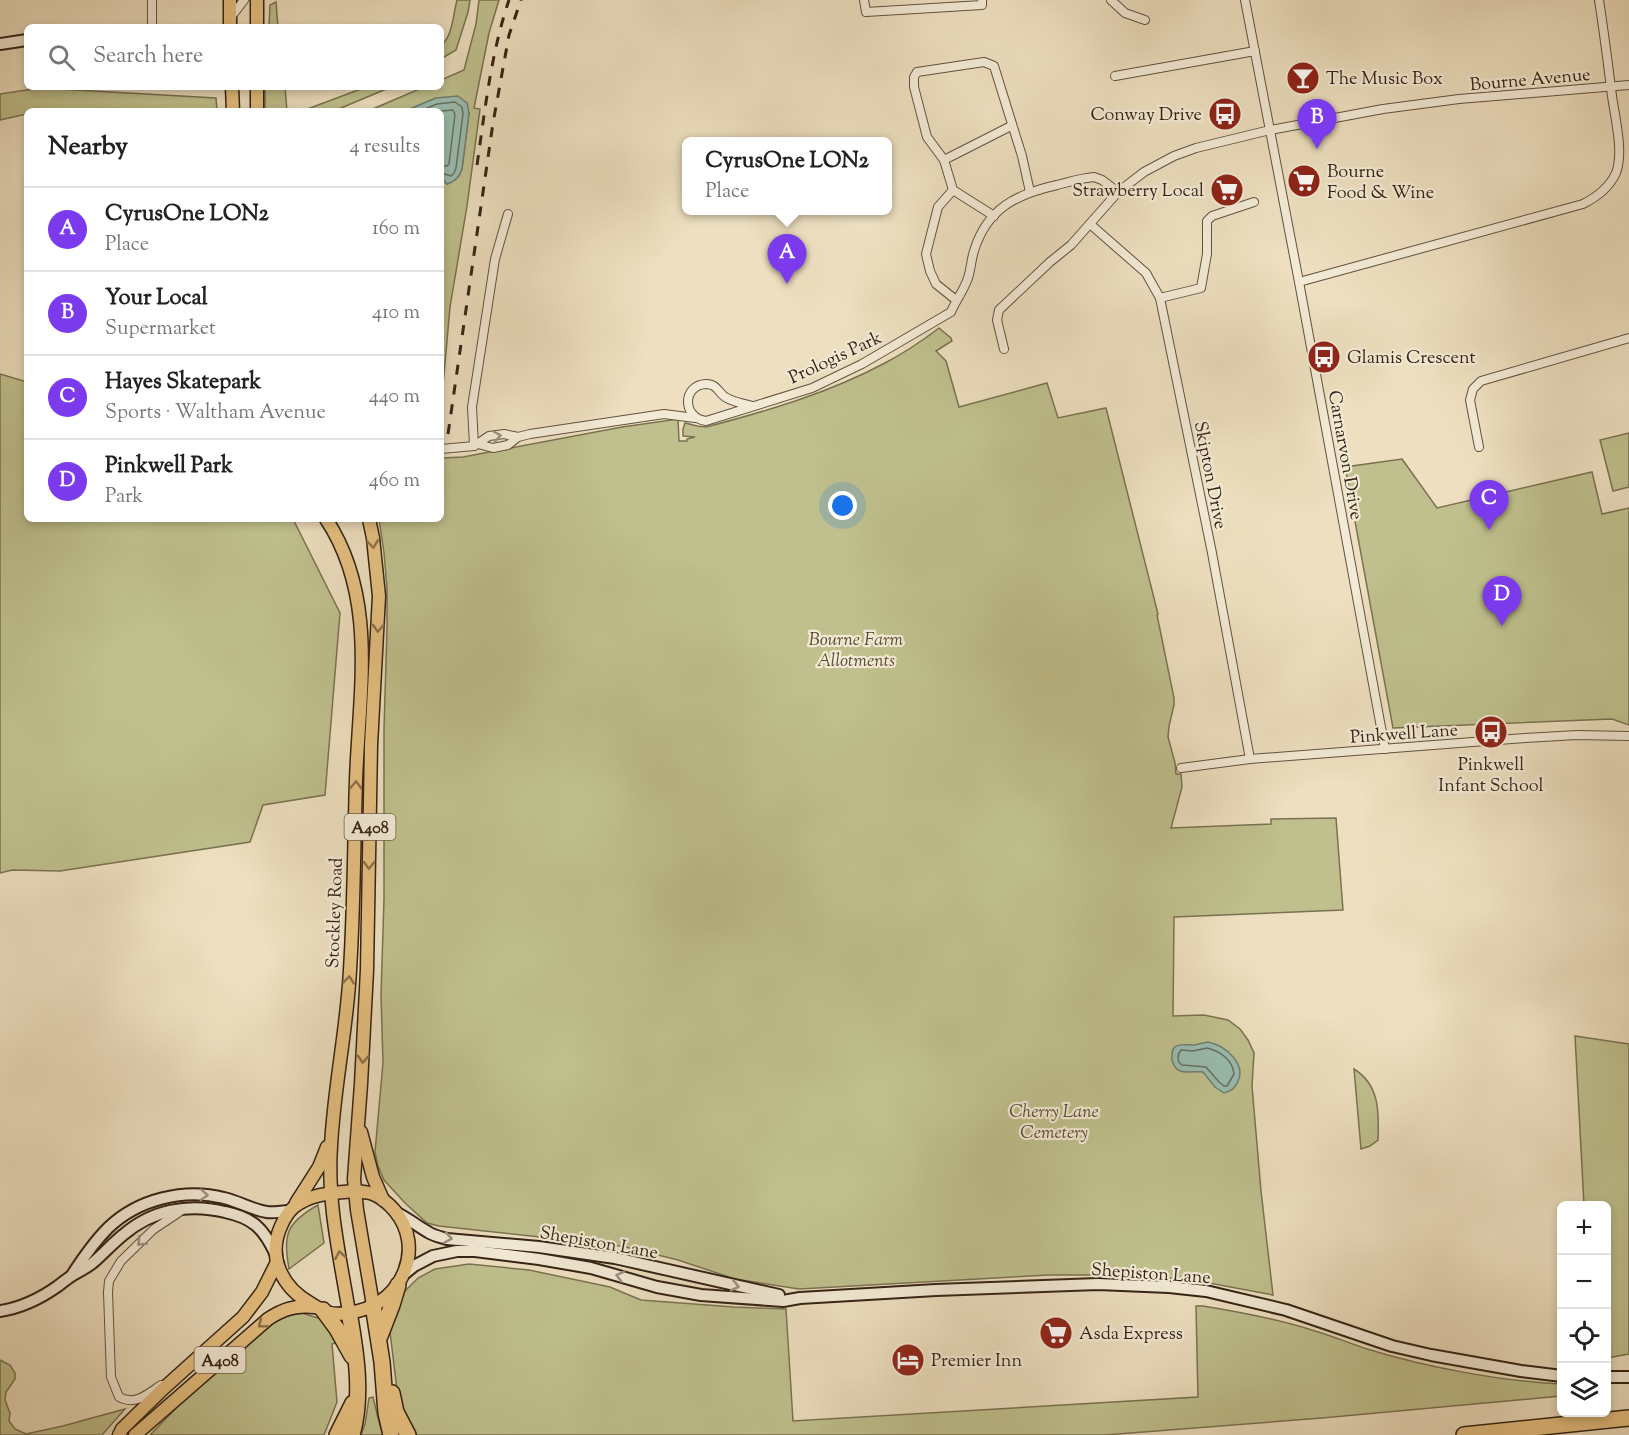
<!DOCTYPE html>
<meta charset="utf-8">
<style>
:root{--surface:#fff;--page:#f6f6f6;--text:#222;--muted:#767676;--line:#e0e0e0;--accent:#7c3aed}
body{margin:0;font-family:"Sorts Mill Goudy",serif;background:var(--page);color:var(--text)}
.controls{position:absolute;right:18px;bottom:18px;display:grid;overflow:hidden;border-radius:9px;box-shadow:0 3px 9px #0003}
.controls button{width:54px;height:54px;display:grid;place-items:center;padding:0;border:0;border-bottom:2px solid var(--line);background:var(--surface);color:var(--text);font:30px sans-serif}
.you{position:absolute;left:843px;top:506px;width:21px;height:21px;margin:-15px;border:4px solid #fff;border-radius:50%;background:#1a73e8;box-shadow:0 0 0 9px #1a73e833}
.badge{display:grid;place-items:center;width:39px;height:39px;border-radius:50%;background:var(--accent);color:#fff;font-size:20px;font-weight:700}
.pin{position:absolute;translate:-50% -50px;filter:drop-shadow(0 2px 3px #0008)}
.pin::after{content:'';position:absolute;top:32px;width:21px;height:18px;background:inherit;clip-path:polygon(0 0,100% 0,50% 100%)}
.popup{position:absolute;left:682px;top:137px;width:210px;height:78px;box-sizing:border-box;display:grid;place-content:center;border-radius:9px;background:var(--surface);filter:drop-shadow(0 2px 4px #0005);font-size:20px;white-space:nowrap;color:var(--muted)}
.popup b{font-size:22px;color:var(--text)}
.popup::after{content:'';position:absolute;left:50%;top:100%;margin-left:-12px;border:12px solid transparent;border-top-color:var(--surface)}
.list{margin:0;padding:0;list-style:none}
h2{display:flex;justify-content:space-between;align-items:center;height:78px;margin:0;padding:0 24px;font-size:26px}
h2 small{font-size:20px;font-weight:400;color:var(--muted)}
.list li{display:grid;grid-template-columns:39px 1fr auto;gap:18px;align-items:center;box-sizing:border-box;height:84px;padding:0 24px;border-top:2px solid var(--line)}
.list b{display:block;font-size:22px;white-space:nowrap}
.list p{margin:0;font-size:20px;white-space:nowrap;color:var(--muted)}
.list em{font-size:20px;font-style:normal;color:var(--muted)}
.icon{flex:none;width:33px;height:33px;fill:none;stroke:currentColor;stroke-width:2;stroke-linecap:round;stroke-linejoin:round}
.map{position:relative;flex:none;width:1629px;height:1435px;overflow:hidden}
.search{position:absolute;background:var(--surface);box-shadow:0 3px 9px #0003;left:24px;top:24px;width:420px;height:66px;display:flex;align-items:center;gap:15px;box-sizing:border-box;padding:0 21px;border-radius:9px;color:var(--muted);font-size:22px}
.panel{position:absolute;background:var(--surface);box-shadow:0 3px 9px #0003;left:24px;top:108px;width:420px;height:414px;border-radius:9px}
.map>svg:first-child{display:block}
</style>
<div class="map">
<svg width="1629" height="1435" viewBox="0 0 1629 1435">
<rect width="100%" height="100%" fill="#eddfbf"/>
<filter id="stains"><feTurbulence type="fractalNoise" baseFrequency=".00333" numOctaves="4"/><feColorMatrix values="0 0 0 0 .2 0 0 0 0 .09 0 0 0 0 .02 0 0 0 .5 -.17"/></filter>
<radialGradient id="worn" r=".72"><stop offset=".6" stop-color="#630" stop-opacity="0"/><stop offset="1" stop-color="#630" stop-opacity=".3"/></radialGradient>
<!-- green -->
<g fill="#bfc08d" stroke="#7a7251" stroke-width="1.5">
<path d="M457,0H470L468,12L456,50L441,59V46C453,35 453,15 457,0Z"/>
<path d="M479,0H499L489,33L474,108L480,109L467,206L450,307L441,408V177L447,184L459,176L462,169L469,113L436,98L405,111H368L424,87H441V80L464,70L476,24Z"/>
<path d="M276,2L278,27H269L270,5Z"/>
<path d="M265,87H285L287,111H265Z"/>
<path d="M366,87H391L334,111H302Z"/>
<path d="M40,88L216,98L217,111H27V114L0,120V94Z"/>
<path d="M939,328L951,338L952,341L936,351L946,361L959,407L1047,383L1058,418L1106,408L1158,614L1157,615L1174,698V705L1169,726L1168,737L1175,763L1176,774H1181L1182,787L1171,828L1271,824V819L1336,818L1343,910L1174,917L1173,1016L1204,1015L1228,1020L1240,1029L1248,1040L1254,1053L1252,1086L1261,1191L1273,1295L1193,1280L1125,1275H1049L799,1289L735,1279L678,1260L621,1246L439,1226L427,1223L405,1203L384,1180L378,1166L375,1152L383,1063L381,995L384,899V728L387,629V588L384,553L379,519H441V458L463,457L622,427L678,419L679,441H687V439L695,437L683,436V429L685,423L697,426L706,427C767,411 829,393 885,363C904,353 922,341 939,328Z"/>
<path d="M0,374L27,382V519H293L340,613L325,795L263,805L250,842L60,871L12,870L0,873Z"/>
<path d="M1629,433V487L1613,491L1600,440Z"/>
<path d="M1402,459L1437,508L1592,472L1602,514L1629,508V725L1612,719L1393,728L1345,467Z"/>
<path d="M1575,1036L1629,1044V1354L1607,1358L1606,1206L1584,1205Z"/>
<path d="M1354,1069C1380,1085 1379,1113 1378,1140L1370,1146L1361,1149Z"/>
<path d="M318,1205L324,1243L289,1269C283,1234 286,1223 318,1205Z"/>
<path d="M469,1264L529,1270L610,1287L641,1300L734,1307L786,1309L793,1421L1198,1397L1196,1306H1203C1240,1312 1278,1319 1315,1331C1332,1336 1349,1343 1367,1349C1426,1367 1499,1381 1561,1384V1396L1322,1418L1105,1435H415L404,1415L397,1390L390,1332V1319L401,1295L418,1278L435,1269Z"/>
<path d="M302,1313L321,1319L338,1342L332,1344L337,1402L324,1435H150L185,1399L272,1324C282,1318 290,1314 302,1313Z"/>
<path d="M0,1360L10,1365L15,1373V1379L6,1392L5,1400L10,1413L9,1421L15,1429L26,1434L63,1426L125,1409L102,1435H0Z"/>
<path d="M373,1397L379,1422L383,1435H361L365,1424L369,1398Z"/>
</g>
<!-- water -->
<g fill="#99bdb0" stroke="#717f72" stroke-width="1.5">
<path d="M458,96L467,103L469,113L462,169C459,177 456,181 447,184L441,177V111H405L436,98Z"/>
<path d="M1208,1042C1226,1046 1249,1065 1236,1085C1233,1090 1230,1091 1224,1093L1215,1087L1203,1072C1196,1071 1187,1073 1180,1071C1175,1069 1173,1064 1172,1060C1170,1041 1182,1045 1194,1045C1198,1044 1203,1043 1208,1042Z"/>
</g>
<g fill="none" stroke-linecap="round" stroke-linejoin="round">
<!-- shore -->
<g stroke="#667062" stroke-width="1.5">
<path d="M420,111L437,104L455,102L462,107L463,114L456,168L454,173L451,176L441,173"/>
<path d="M441,111L453,110L455,114L449,164L447,166H441"/>
<path d="M1207,1048C1220,1051 1233,1060 1234,1074L1227,1086H1224L1219,1082L1206,1067L1182,1065C1177,1062 1177,1055 1181,1050L1193,1051Z"/>
</g>
<!-- street casing -->
<g stroke="#625240" stroke-width="10">
<g id="street">
<path d="M152,0V27"/>
<path d="M864,0L866,12L982,5V0"/>
<path d="M1111,0L1125,13L1145,20"/>
<path d="M1245,0L1299,282L1385,749"/>
<path d="M231,17L244,0"/>
<path d="M1115,76L1255,51"/>
<path d="M944,160L1011,126"/>
<path d="M953,190L938,207L926,254L930,271L936,284L956,300"/>
<path d="M994,216L953,190L944,160L927,137L914,87V77L917,72L984,62L994,66L1022,156L1030,192"/>
<path d="M1090,224L1146,273L1160,298L1212,553L1250,759"/>
<path d="M1299,282L1583,204C1597,197 1609,188 1616,173C1624,152 1615,118 1612,96C1608,64 1604,32 1599,0"/>
<path d="M1160,298L1201,288L1207,254V221L1212,216L1254,202"/>
<path d="M1004,349L997,320L999,310L1050,262L1071,245L1118,192L1144,172L1174,156L1196,148L1270,130L1383,109L1459,99L1629,85"/>
<path d="M753,406C744,404 733,402 725,397C718,392 717,384 706,384C682,385 682,418 706,421L812,388L862,364L951,312C956,300 964,290 968,278C971,269 971,260 974,251C987,208 1017,194 1057,185C1069,182 1081,178 1094,177L1102,180L1118,192"/>
<path d="M478,444L493,448L508,445L518,437L530,434L664,414L695,418"/>
<path d="M474,446L472,407L495,259L508,214"/>
<path d="M1479,447L1470,400L1473,389L1481,381L1629,338"/>
<path d="M441,449L474,446L489,436L504,434L518,437"/>
<path d="M1181,768L1250,759L1525,738L1577,735L1629,736"/>
<path d="M161,1385C148,1394 135,1406 119,1397L111,1377L108,1292L109,1281L121,1261L154,1229L181,1211"/>
</g>
</g>
<!-- secondary casing -->
<g stroke="#342315" stroke-width="14">
<g id="secondary">
<path d="M0,44L27,40"/>
<path d="M397,1213C408,1218 417,1226 428,1232C434,1236 441,1237 447,1239L539,1247L615,1258L779,1295"/>
<path d="M72,1275C83,1258 94,1242 108,1228C138,1199 184,1188 224,1198C238,1201 252,1210 267,1212C274,1213 282,1211 290,1211"/>
<path d="M403,1275L414,1266L433,1256L457,1251H475L539,1259L591,1268L657,1287L701,1295L783,1301L800,1298L936,1290L1098,1284L1169,1287L1206,1291L1286,1310L1392,1346L1431,1355L1521,1371L1562,1376"/>
<path d="M0,1311C21,1308 41,1298 58,1286C63,1282 68,1278 73,1275C81,1270 89,1267 96,1260C105,1252 113,1243 123,1235C152,1210 188,1203 225,1212C253,1218 263,1228 275,1253"/>
<path d="M1606,1377H1629"/>
</g>
</g>
<!-- primary casing -->
<g stroke="#342315" stroke-width="15">
<g id="primary">
<path d="M230,27V0"/>
<path d="M257,27V0"/>
<path d="M232,87L233,111"/>
<path d="M257,87V111"/>
<path d="M326,519C378,597 359,692 356,780C354,843 354,907 350,970C347,1029 334,1087 331,1146C327,1203 340,1257 349,1312"/>
<path d="M369,519L373,538L379,596L371,745L367,970L361,1084L354,1179L357,1210L373,1305"/>
<path d="M361,1132L373,1177L383,1200"/>
<path d="M355,1191C361,1192 368,1192 373,1194C381,1197 389,1204 395,1211C425,1247 403,1301 358,1311C349,1313 340,1315 330,1313C323,1311 316,1307 310,1303C282,1287 267,1257 281,1226C284,1219 288,1212 294,1207C311,1193 334,1193 355,1191Z"/>
<path d="M296,1203L319,1167L327,1147"/>
<path d="M119,1435L122,1429L164,1388L243,1317L262,1292L277,1262"/>
<path d="M135,1435L268,1319C283,1309 296,1305 314,1307"/>
</g>
</g>
<!-- highway casing -->
<g stroke="#342315" stroke-width="18">
<g id="highway">
<path d="M373,1305L382,1362L386,1413L391,1435"/>
<path d="M323,1310L337,1329L352,1356"/>
<path d="M349,1312C356,1352 363,1396 352,1435"/>
<path d="M380,1336L392,1305L398,1285"/>
<path d="M392,1393L396,1412L408,1435"/>
<path d="M337,1435L353,1403"/>
<path d="M1464,1435L1629,1418"/>
</g>
</g>
<!-- street -->
<use href="#street" stroke="#f3ead5" stroke-width="8"/>
<!-- secondary -->
<use href="#secondary" stroke="#f3ead5" stroke-width="10"/>
<!-- primary -->
<use href="#primary" stroke="#e6c080" stroke-width="12"/>
<!-- highway -->
<use href="#highway" stroke="#e6c080" stroke-width="15"/>
<!-- rail -->
<g stroke="#342315" stroke-width="3" stroke-dasharray="10 10" stroke-linecap="butt">
<path d="M477,165C485,110 491,53 509,0"/>
<path d="M448,434L493,123L509,35L521,0"/>
</g>
</g>
<!-- one-way arrows -->
<defs><path id="oneway-chevron" d="M-2-3.5L2.5 0L-2 3.5" fill="none" stroke-width="1.6" stroke-linecap="round" stroke-linejoin="round" transform="scale(1.5)"/></defs>
<g stroke="#9d907f">
<use href="#oneway-chevron" transform="translate(497 436) rotate(-9)"/>
<use href="#oneway-chevron" transform="translate(204 1195) rotate(3)"/>
<use href="#oneway-chevron" transform="translate(448 1238) rotate(9)"/>
<use href="#oneway-chevron" transform="translate(141 1242) rotate(135)"/>
<use href="#oneway-chevron" transform="translate(620 1276) rotate(-165)"/>
<use href="#oneway-chevron" transform="translate(735 1286) rotate(13)"/>
</g>
<g stroke="#8d724a">
<use href="#oneway-chevron" transform="translate(373 544) rotate(83)"/>
<use href="#oneway-chevron" transform="translate(378 628) rotate(93)"/>
<use href="#oneway-chevron" transform="translate(356 785) rotate(-88)"/>
<use href="#oneway-chevron" transform="translate(369 865) rotate(91)"/>
<use href="#oneway-chevron" transform="translate(349 980) rotate(-84)"/>
<use href="#oneway-chevron" transform="translate(363 1059) rotate(93)"/>
<use href="#oneway-chevron" transform="translate(340 1255) rotate(-100)"/>
<use href="#oneway-chevron" transform="translate(262 1324) rotate(141)"/>
</g>
<!-- icons -->
<defs>
<g id="bar-disc" transform="scale(1.725)"><circle r="9.5" fill="#8f2418" stroke="#f3ead5"/><path d="M-6-5H6L.8 .8V4.5H3.5V6h-7V4.5H-.8V.8Z" fill="#fff"/></g>
<g id="bus-disc" transform="scale(1.725)"><circle r="9.5" fill="#8f2418" stroke="#f3ead5"/><path d="M-5-6H5V4H4V6H2V4H-2V6H-4V4H-5ZM-3.5-4V0h7V-4ZM-3.5 1.2v1.5H-2V1.2ZM2 1.2v1.5H3.5V1.2Z" fill="#fff"/></g>
<g id="supermarket-disc" transform="scale(1.725)"><circle r="9.5" fill="#8f2418" stroke="#f3ead5"/><path d="M-6-5.5h2.5l.6 2H6L4.5 2H-2.5L-4.4-4H-6ZM-1.5 3.2a1.3 1.3 0 1 0 .1 0ZM3 3.2a1.3 1.3 0 1 0 .1 0Z" fill="#fff"/></g>
<g id="hotel-disc" transform="scale(1.725)"><circle r="9.5" fill="#8f2418" stroke="#f3ead5"/><path d="M-6-4.5h1.5V1H6V5H4.5V3h-9V5H-6ZM-4 0a1.8 1.8 0 1 1 3.6 0ZM.5 0V-2.5h3Q6-2.5 6 0Z" fill="#fff"/></g>
</defs>
<g fill-rule="evenodd">
<use href="#bar-disc" x="1303" y="78"/>
<use href="#bus-disc" x="1225" y="114"/>
<use href="#supermarket-disc" x="1304" y="181"/>
<use href="#supermarket-disc" x="1227" y="190"/>
<use href="#bus-disc" x="1324" y="357"/>
<use href="#bus-disc" x="1491" y="732"/>
<use href="#supermarket-disc" x="1056" y="1333"/>
<use href="#hotel-disc" x="908" y="1360"/>
</g>
<g text-anchor="middle" stroke-width="4.5" stroke-linejoin="round" paint-order="stroke">
<!-- shield labels -->
<g fill="#f3ead5" stroke="#6d5f4f" stroke-width="1.5">
<rect x="344.5" y="814" width="51" height="26" rx="4.5"/>
<rect x="194.5" y="1347" width="51" height="26" rx="4.5"/>
</g>
<g font-size="16" font-weight="bold" fill="#342315">
<text x="370" y="833">A408</text>
<text x="220" y="1366">A408</text>
</g>
<!-- poi labels -->
<g font-size="18" fill="#342315" stroke="#f3ead5" text-anchor="start">
<text x="1326" y="84">The Music Box</text>
<text x="1202" y="120" text-anchor="end">Conway Drive</text>
<text x="1327" y="177">Bourne<tspan x="1327" dy="21">Food &amp; Wine</tspan></text>
<text x="1204" y="196" text-anchor="end">Strawberry Local</text>
<text x="1347" y="363">Glamis Crescent</text>
<text x="1491" y="770" text-anchor="middle">Pinkwell<tspan x="1491" dy="21">Infant School</tspan></text>
<text x="1079" y="1339">Asda Express</text>
<text x="931" y="1366">Premier Inn</text>
</g>
<!-- street labels -->
<g font-size="18" fill="#342315" stroke="#f3ead5">
<text transform="translate(1530 79) rotate(-5)" y="6">Bourne Avenue</text>
<text transform="translate(835 357) rotate(-25)" y="6">Prologis Park</text>
<text transform="translate(1346 455) rotate(80)" y="6">Carnarvon Drive</text>
<text transform="translate(1211 475) rotate(79)" y="6">Skipton Drive</text>
<text transform="translate(1404 733) rotate(-4)" y="6">Pinkwell Lane</text>
<text transform="translate(334 913) rotate(-88)" y="6">Stockley Road</text>
<text transform="translate(599 1242) rotate(10)" y="6">Shepiston Lane</text>
<text transform="translate(1151 1273) rotate(4)" y="6">Shepiston Lane</text>
</g>
<!-- park labels -->
<g font-size="18" font-style="italic" fill="#574a33" stroke="#f3ead5">
<text x="856" y="645">Bourne Farm<tspan x="856" dy="21">Allotments</tspan></text>
<text x="1054" y="1117">Cherry Lane<tspan x="1054" dy="21">Cemetery</tspan></text>
</g>
</g>
<rect width="100%" height="100%" filter="url(#stains)"/>
<rect width="100%" height="100%" fill="url(#worn)"/>
</svg>
<div class="controls">
<button>+</button>
<button>−</button>
<button><svg class="icon" aria-label="locate" viewBox="0 0 24 24"><circle cx="12" cy="12" r="6"/><path d="M12 2v4M12 18v4M2 12h4M18 12h4"/></svg></button>
<button><svg class="icon" aria-label="layers" viewBox="0 0 24 24"><path d="M12 4l9 5-9 5-9-5zM3 14l9 5 9-5"/></svg></button>
</div>
<div class="you"></div>
<div class="pin badge" style="left:787px;top:284px">A</div>
<div class="popup"><b>CyrusOne LON2</b>Place</div>
<div class="pin badge" style="left:1317px;top:149px">B</div>
<div class="pin badge" style="left:1489px;top:530px">C</div>
<div class="pin badge" style="left:1502px;top:626px">D</div>
<div class="search"><svg class="icon" aria-label="search" viewBox="0 0 24 24"><circle cx="10" cy="10" r="6"/><path d="M15 15l6 6"/></svg>Search here</div>
<section class="panel">
<h2>Nearby<small>4 results</small></h2>
<ul class="list">
<li><span class="badge">A</span><div><b>CyrusOne LON2</b><p>Place</p></div><em>160 m</em></li>
<li><span class="badge">B</span><div><b>Your Local</b><p>Supermarket</p></div><em>410 m</em></li>
<li><span class="badge">C</span><div><b>Hayes Skatepark</b><p>Sports · Waltham Avenue</p></div><em>440 m</em></li>
<li><span class="badge">D</span><div><b>Pinkwell Park</b><p>Park</p></div><em>460 m</em></li>
</ul>
</section>
</div>
